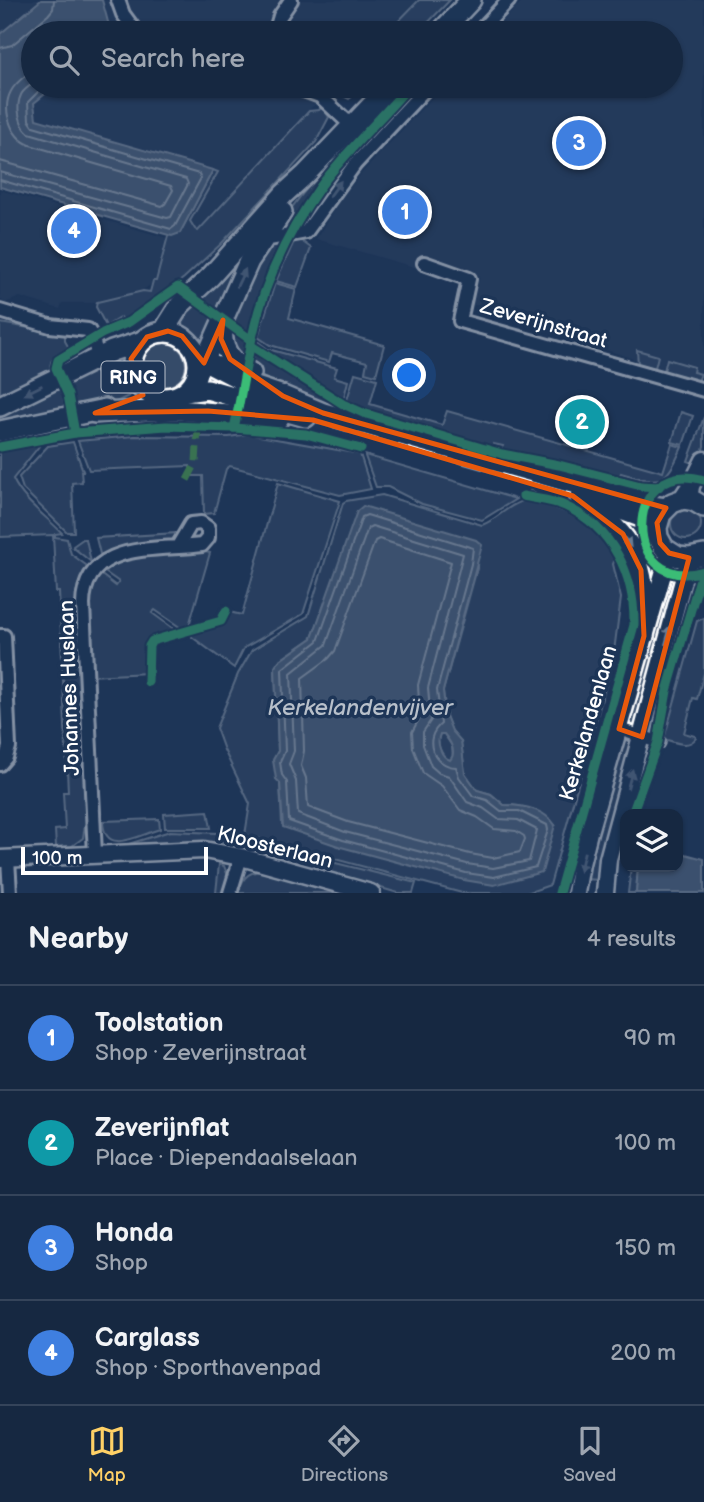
<!DOCTYPE html>
<meta charset="utf-8">
<style>
:root{--surface:#162841;--page:#23344c;--text:#f1f3f6;--muted:#9ea6b1;--line:#35445a;--accent:#ffd166}
body{margin:0;font-family:"Balsamiq Sans",sans-serif;background:var(--page);color:var(--text)}
.controls{position:absolute;right:21px;bottom:21px;display:grid;overflow:hidden;border-radius:14px;box-shadow:0 2px 5px #0004}
.controls button{width:63px;height:63px;display:grid;place-items:center;padding:0;border:0;border-bottom:2px solid var(--line);background:var(--surface);color:var(--text);font:35px sans-serif}
.scale{position:absolute;left:21px;bottom:18px;width:187px;box-sizing:border-box;padding-left:7px;border:4px solid #fff;border-top:0;font-size:19px;line-height:24px;white-space:nowrap;color:#fff;-webkit-text-stroke:5px #1d3557;paint-order:stroke}
.you{position:absolute;left:410px;top:376px;width:24px;height:24px;margin:-18px;border:5px solid #fff;border-radius:50%;background:#1a73e8;box-shadow:0 0 0 10px #1a73e833}
.badge{display:grid;place-items:center;width:46px;height:46px;border-radius:50%;background:var(--accent);color:#fff;font-size:23px;font-weight:700}
.pin{position:absolute;translate:-50% -50%;border:4px solid #fff;box-shadow:0 2px 7px #0006}
.list{margin:0;padding:0;list-style:none}
h2{display:flex;justify-content:space-between;align-items:center;height:91px;margin:0;padding:0 28px;font-size:30px}
h2 small{font-size:23px;font-weight:400;color:var(--muted)}
.list li{display:grid;grid-template-columns:46px 1fr auto;gap:21px;align-items:center;box-sizing:border-box;height:105px;padding:0 28px;border-top:2px solid var(--line)}
.list b{display:block;font-size:26px;white-space:nowrap}
.list p{margin:0;font-size:23px;white-space:nowrap;color:var(--muted)}
.list em{font-size:23px;font-style:normal;color:var(--muted)}
.icon{flex:none;width:38px;height:38px;fill:none;stroke:currentColor;stroke-width:2;stroke-linecap:round;stroke-linejoin:round}
.map{position:relative;flex:none;width:704px;height:893px;overflow:hidden}
.search{position:absolute;background:var(--surface);box-shadow:0 2px 5px #0004;left:21px;right:21px;top:21px;height:77px;display:flex;align-items:center;gap:18px;box-sizing:border-box;padding:0 24px;border-radius:38px;color:var(--muted);font-size:26px}
.sheet{height:511px;background:var(--surface)}
nav{display:flex;justify-content:space-around;align-items:center;box-sizing:border-box;height:98px;border-top:2px solid var(--line);background:var(--surface);font-size:19px;color:var(--muted)}
nav a{display:grid;justify-items:center;gap:4px}
nav .on{color:var(--accent)}
.map>svg:first-child{display:block}
</style>
<div class="map">
<svg width="704" height="893" viewBox="0 0 704 893">
<rect width="100%" height="100%" fill="#1d3557"/>
<filter id="ink" filterUnits="userSpaceOnUse"><feTurbulence type="fractalNoise" baseFrequency=".0143" numOctaves="2"/><feDisplacementMap in="SourceGraphic" scale="14" xChannelSelector="R" yChannelSelector="G"/><feConvolveMatrix kernelMatrix="1 2 1 2 8 2 1 2 1" color-interpolation-filters="sRGB"/></filter>
<g filter="url(#ink)">
<!-- built -->
<g fill="#2a4161">
<path d="M0,0H41L0,34Z"/>
<path d="M102,0H418L387,33H111Z"/>
<path d="M523,0H704V364L698,381L472,304L480,276L437,263L435,273L316,239L340,200L360,175L443,86H671V33H492Z"/>
<path d="M55,86H337L312,107L190,241L181,238L215,172L36,119L34,103Z"/>
<path d="M0,190L167,238L155,282L131,298L92,303H62L60,309L20,297L5,303L0,299Z"/>
</g>
<!-- green -->
<g fill="#364b69" stroke="#9aa5b4" stroke-width="2" fill-rule="evenodd">
<path d="M419,0H450L418,33H387Z"/>
<path d="M324,86H365L349,99Z"/>
<path d="M322,107L329,117L316,142L221,244L184,278L129,320L125,322L121,317L106,326L96,307L97,302L143,291L150,292L153,281H156L168,236L180,233L213,170L218,172L190,221L195,229L198,231L309,111L319,110Z"/>
<path d="M381,109L383,113L324,176L289,231L274,234C302,187 344,149 381,109Z"/>
<path d="M296,237L311,248L297,287L276,281Z"/>
<path d="M283,241L261,297L250,333L247,334L229,321L268,245Z"/>
<path d="M248,244L219,314L194,296Z"/>
<path d="M275,283L296,289L289,318L384,345L376,375L365,372L367,362L332,353L329,362L270,345L258,337Z"/>
<path d="M190,299L218,319L199,350L189,336L172,328Z"/>
<path d="M0,323L65,334V341L69,348C57,354 46,359 52,374L0,400Z"/>
<path d="M227,326L248,341L243,365L238,361Z"/>
<path d="M257,341L268,349L337,368L334,377L348,381L343,401L256,347Z"/>
<circle cx="164" cy="365" r="22"/>
<path d="M637,350L658,356L655,368L638,364Z"/>
<path d="M255,351L356,413L503,456L553,465L636,487L635,490L354,419L283,389L251,370Z"/>
<path d="M122,356L126,363L125,374L112,370L104,360Z"/>
<path d="M667,359L694,367L693,372L701,374L698,381L664,371Z"/>
<path d="M95,365L104,379L134,390L135,393L114,403L74,411L71,394L65,380Z"/>
<path d="M355,373L377,379L370,404L442,425L447,411L663,472L672,444L682,447C665,486 660,484 621,473L619,476L502,449L503,446L493,444L492,446L368,410L347,400Z"/>
<path d="M57,384L63,396L65,412L0,425V412Z"/>
<path d="M681,412L693,416L683,445L672,442Z"/>
<path d="M151,414L232,423L138,425L77,430L76,422Z"/>
<path d="M704,417V446L698,465L688,461Z"/>
<path d="M67,423L68,432L0,445V437Z"/>
<path d="M248,434L360,454L371,489L340,495L230,466L226,469L214,513L204,514L203,476H191L190,466L89,470L78,441L134,436L229,437Z"/>
<path d="M44,440L13,479C23,501 46,516 62,533L55,534V537L67,539L71,554L90,568L80,587L77,610L88,824L85,825L83,838L72,846L56,847L55,830L65,829L63,792H68L59,592H56L53,535L0,537V450Z"/>
<path d="M73,442L83,471H81L82,482L72,483L74,532H67L23,489L19,477L48,446Z"/>
<path d="M365,456V455L516,499L482,520L422,504L388,487H376Z"/>
<path d="M278,483L340,501L303,614L244,648L234,668L192,637V633L223,625L229,612L242,615Z"/>
<path d="M530,491L581,507L627,550L621,554L604,532L587,517L563,503L529,494Z"/>
<path d="M382,495L482,525C496,520 506,507 520,502C528,499 537,502 546,505C577,514 597,530 616,557L613,564L621,598L613,659L550,885L527,893H462L245,835L250,804L224,750L216,728L238,674L252,650L308,616L343,503L346,501ZM478,565L443,691L446,716L452,731L461,742L465,773L477,790L491,794L504,805C522,805 543,810 555,825L282,824L280,783L273,760L278,751L275,667L279,661L312,638L331,587Z"/>
<circle cx="686" cy="524" r="15"/>
<path d="M178,533L170,542L119,548L104,555L100,554L96,538Z"/>
<path d="M83,539H86L91,562L74,548L73,546Z"/>
<path d="M193,549L210,553L188,629L184,630L155,610L152,613L178,632L153,639L149,642L148,673L91,676L87,604L90,588L99,573L116,586L119,582L102,570C127,552 163,553 193,549Z"/>
<path d="M665,583L675,586L639,727L626,723Z"/>
<path d="M689,589L693,591L662,698L656,735L651,725Z"/>
<path d="M704,618V673L697,699L693,698L684,733L695,736L696,738C688,749 675,742 664,739L697,621Z"/>
<path d="M440,734H444L452,746L453,758L450,760C441,757 435,742 440,734Z"/>
<path d="M623,738L633,741L600,880L584,879Z"/>
<path d="M208,811L211,828H165L164,814Z"/>
<path d="M159,819L160,829C139,835 104,857 103,821Z"/>
<path d="M170,831L217,833L218,844L195,843L119,847Z"/>
<path d="M223,835L416,883L413,893H398L313,868L315,861L274,849L275,857L222,844Z"/>
<path d="M219,864L224,866L228,876L224,893H216Z"/>
<path d="M631,867H638L636,893H628Z"/>
<path d="M261,871L337,893H238C242,880 246,872 261,871Z"/>
</g>
<!-- water -->
<g fill="#617289" stroke="#a0aab8" stroke-width="2" fill-rule="evenodd">
<path d="M41,0H102L111,33H33V86H55L34,103L36,119L213,170L180,233L172,236L0,187V34Z"/>
<path d="M363,506L476,540L482,545L443,691L446,716L452,731L461,741L465,773L477,790L491,794L504,805C522,805 544,809 555,825L542,872L494,885L464,880L341,847L283,827L280,783L276,779L273,760L278,751L275,667L279,661L312,638L357,511ZM440,734H444C450,741 457,752 450,760C441,757 436,743 440,734Z"/>
<path d="M678,852L704,859V893H636L638,867H678Z"/>
</g>
<g fill="none" stroke-linecap="round" stroke-linejoin="round">
<!-- shore -->
<g stroke="#c0c7d0" stroke-width="2">
<path d="M0,48L12,45L48,15L53,9L54,0"/>
<path d="M0,161L162,206L165,204L173,190L171,186L30,145C10,137 0,107 13,88C18,81 26,75 33,70"/>
<path d="M0,172L167,218L171,217L188,184L186,179L29,133C20,126 15,107 21,95C23,90 29,87 33,83"/>
<path d="M0,180L171,229L175,226L201,178L199,174L33,126L29,120L28,102L44,86"/>
<path d="M367,515L473,548L471,564L437,690L441,724C422,739 433,766 456,767L459,777L473,796L487,800L501,811H519L547,825L548,830L536,867L494,877L466,873L343,840L289,821L287,782L282,775L280,762L285,751L282,669L318,641L362,517Z"/>
<path d="M372,526L463,554L428,688L431,720L423,732V745L431,766L439,773L449,776L467,802L483,808L498,819L518,820L537,830L529,861L493,868L467,864L345,832L298,814L296,781L289,764L294,751L291,673L326,645L368,528Z"/>
<path d="M379,539L451,562L418,685L420,717L412,732L413,748L423,773L442,786L460,810L477,817L494,829L516,831L524,836L525,839L520,852L493,858L470,854L348,822L308,807L306,778L301,766L304,751L302,678L328,659L335,651L375,541Z"/>
</g>
<!-- minor casing -->
<g stroke="#fff" stroke-width="18">
<g id="minor">
<path d="M118,0L123,14L137,33"/>
<path d="M275,33L280,16L291,0"/>
<path d="M478,33L509,0"/>
<path d="M293,86L320,96L352,126"/>
<path d="M264,240L306,232L355,164L428,86"/>
<path d="M424,263L469,279L460,321L704,390"/>
<path d="M0,311L50,326L88,330C98,343 95,366 111,376C118,381 130,382 138,386"/>
<path d="M0,636H4L9,747L6,757L0,764"/>
<path d="M619,729L658,742"/>
<path d="M95,854L83,605C84,540 157,551 202,545L208,538V528L201,523L191,524L178,546"/>
<path d="M8,859L10,893"/>
<path d="M230,893L241,857"/>
</g>
</g>
<!-- tertiary casing -->
<g stroke="#fff" stroke-width="21">
<g id="tertiary">
<path d="M689,490L704,460"/>
<path d="M0,859L204,850L241,857L371,893"/>
<path d="M576,893L581,864L589,832L669,553"/>
<path d="M605,893L608,859L689,558"/>
</g>
</g>
<!-- primary casing -->
<g stroke="#fff" stroke-width="24">
<g id="primary">
<path d="M440,33L471,0"/>
<path d="M223,325C220,350 230,361 251,373"/>
<circle cx="165" cy="365" r="33"/>
<path d="M163,332L180,305L211,276L284,194L305,175L390,86"/>
<path d="M196,354L209,363L253,386L283,396L323,413L572,483L637,498L647,501L651,506L666,508"/>
<path d="M198,370L209,351L249,261L282,212"/>
<path d="M185,392L207,389L306,417"/>
<path d="M0,406L112,351L140,342"/>
<path d="M95,413L178,410L279,418"/>
<path d="M0,431L105,409"/>
<path d="M689,490L683,499L672,503L661,514L657,528L658,537L664,548L678,557L689,558L704,555"/>
<path d="M580,498L591,499L657,523"/>
<path d="M683,499L694,501L704,507"/>
<path d="M588,506C642,540 647,577 644,636"/>
</g>
</g>
<!-- minor -->
<use href="#minor" stroke="#1d3557" stroke-width="12"/>
<!-- tertiary -->
<use href="#tertiary" stroke="#1d3557" stroke-width="16"/>
<!-- primary -->
<use href="#primary" stroke="#1d3557" stroke-width="19"/>
<!-- quiet -->
<path stroke="#5cbc4b" stroke-width="7" stroke-dasharray="14 7" stroke-linecap="butt" d="M187,480L196,463L198,427"/>
<!-- cycleway casing -->
<g stroke="#1d3557" stroke-width="13">
<g id="cycleway">
<path d="M250,345L343,404L363,413L502,454L559,465L641,486L659,487"/>
<path d="M234,428C241,398 245,368 252,338C263,284 288,232 320,187C346,151 380,120 409,86"/>
<path d="M75,433L68,395L56,368L58,360L103,333L129,322L178,287L251,340"/>
<path d="M0,447L75,433L166,426L234,428L306,434L361,449"/>
<path d="M704,480C622,455 620,596 704,571"/>
<path d="M523,496C536,499 553,500 565,506C613,528 635,575 634,625L559,893"/>
<path d="M148,682L149,646L152,641L221,621L226,611"/>
<path d="M632,814L658,742L667,691L702,572"/>
</g>
</g>
<!-- cycleway -->
<use href="#cycleway" stroke="#3abd76" stroke-width="9"/>
</g>
<!-- one-way arrows -->
<defs><path id="oneway-solid" d="M-6-.8H1V-3.2L6.5 0L1 3.2V.8H-6Z" transform="scale(1.75)"/></defs>
<g fill="#6c7c92">
<use href="#oneway-solid" transform="translate(335 189) rotate(-54)"/>
<use href="#oneway-solid" transform="translate(241 278) rotate(-64)"/>
<use href="#oneway-solid" transform="translate(33 390) rotate(153)"/>
<use href="#oneway-solid" transform="translate(625 539) rotate(54)"/>
<use href="#oneway-solid" transform="translate(668 635) rotate(-75)"/>
<use href="#oneway-solid" transform="translate(630 779) rotate(-75)"/>
<use href="#oneway-solid" transform="translate(582 862) rotate(103)"/>
</g>
</g>
<!-- marked area -->
<path d="M0 0H704V893H0ZM223,320L221,339L230,359L283,396L323,413L666,508L657,523L660,543L669,553L689,558L642,737L619,729L644,636L641,570L623,534L573,496L313,420L208,411L95,413L143,395L131,359L147,337L168,331L182,336L204,363Z" fill="#1d3557" fill-opacity=".55" fill-rule="evenodd"/>
<path fill="none" stroke="#e8590c" stroke-width="5" stroke-linejoin="round" d="M223,320L221,339L230,359L283,396L323,413L666,508L657,523L660,543L669,553L689,558L642,737L619,729L644,636L641,570L623,534L573,496L313,420L208,411L95,413L143,395L131,359L147,337L168,331L182,336L204,363Z"/>
<g text-anchor="middle" stroke-width="7" stroke-linejoin="round" paint-order="stroke">
<!-- shield labels -->
<rect fill="#1d3557" stroke="#bbc2cd" stroke-width="2" x="101.5" y="361.5" width="63" height="31" rx="5"/>
<g font-size="19" font-weight="bold" fill="#fff">
<text x="133" y="384">RING</text>
</g>
<!-- street labels -->
<g font-size="21" fill="#fff" stroke="#1d3557">
<text transform="translate(544 323) rotate(16)" y="7">Zeverijnstraat</text>
<text transform="translate(69 688) rotate(-92)" y="7">Johannes Huslaan</text>
<text transform="translate(588 723) rotate(-74)" y="7">Kerkelandenlaan</text>
<text transform="translate(275 847) rotate(14)" y="7">Kloosterlaan</text>
</g>
<!-- water labels -->
<g font-size="23" font-style="italic" fill="#b8c0ca" stroke="#1d3557">
<text x="360" y="715">Kerkelandenvijver</text>
</g>
</g>
</svg>
<div class="controls">
<button><svg class="icon" aria-label="layers" viewBox="0 0 24 24"><path d="M12 4l9 5-9 5-9-5zM3 14l9 5 9-5"/></svg></button>
</div>
<div class="scale">100 m</div>
<div class="you"></div>
<div class="pin badge" style="left:405px;top:212px;background:#3f7fe0">1</div>
<div class="pin badge" style="left:582px;top:422px;background:#0f9aa8">2</div>
<div class="pin badge" style="left:579px;top:143px;background:#3f7fe0">3</div>
<div class="pin badge" style="left:74px;top:231px;background:#3f7fe0">4</div>
<div class="search"><svg class="icon" aria-label="search" viewBox="0 0 24 24"><circle cx="10" cy="10" r="6"/><path d="M15 15l6 6"/></svg>Search here</div>
</div>
<section class="sheet">
<h2>Nearby<small>4 results</small></h2>
<ul class="list">
<li><span class="badge" style="background:#3f7fe0">1</span><div><b>Toolstation</b><p>Shop · Zeverijnstraat</p></div><em>90 m</em></li>
<li><span class="badge" style="background:#0f9aa8">2</span><div><b>Zeverijnflat</b><p>Place · Diependaalselaan</p></div><em>100 m</em></li>
<li><span class="badge" style="background:#3f7fe0">3</span><div><b>Honda</b><p>Shop</p></div><em>150 m</em></li>
<li><span class="badge" style="background:#3f7fe0">4</span><div><b>Carglass</b><p>Shop · Sporthavenpad</p></div><em>200 m</em></li>
</ul>
</section>
<nav>
<a class="on"><svg class="icon" aria-label="map" viewBox="0 0 24 24"><path d="M3 6l6-2 6 2 6-2v14l-6 2-6-2-6 2zM9 4v14M15 6v14"/></svg>Map</a>
<a><svg class="icon" aria-label="directions" viewBox="0 0 24 24"><path d="M12 3l9 9-9 9-9-9zM9 14v-3h6M13 9l2 2-2 2"/></svg>Directions</a>
<a><svg class="icon" aria-label="saved" viewBox="0 0 24 24"><path d="M7 4h10v16l-5-4-5 4z"/></svg>Saved</a>
</nav>
